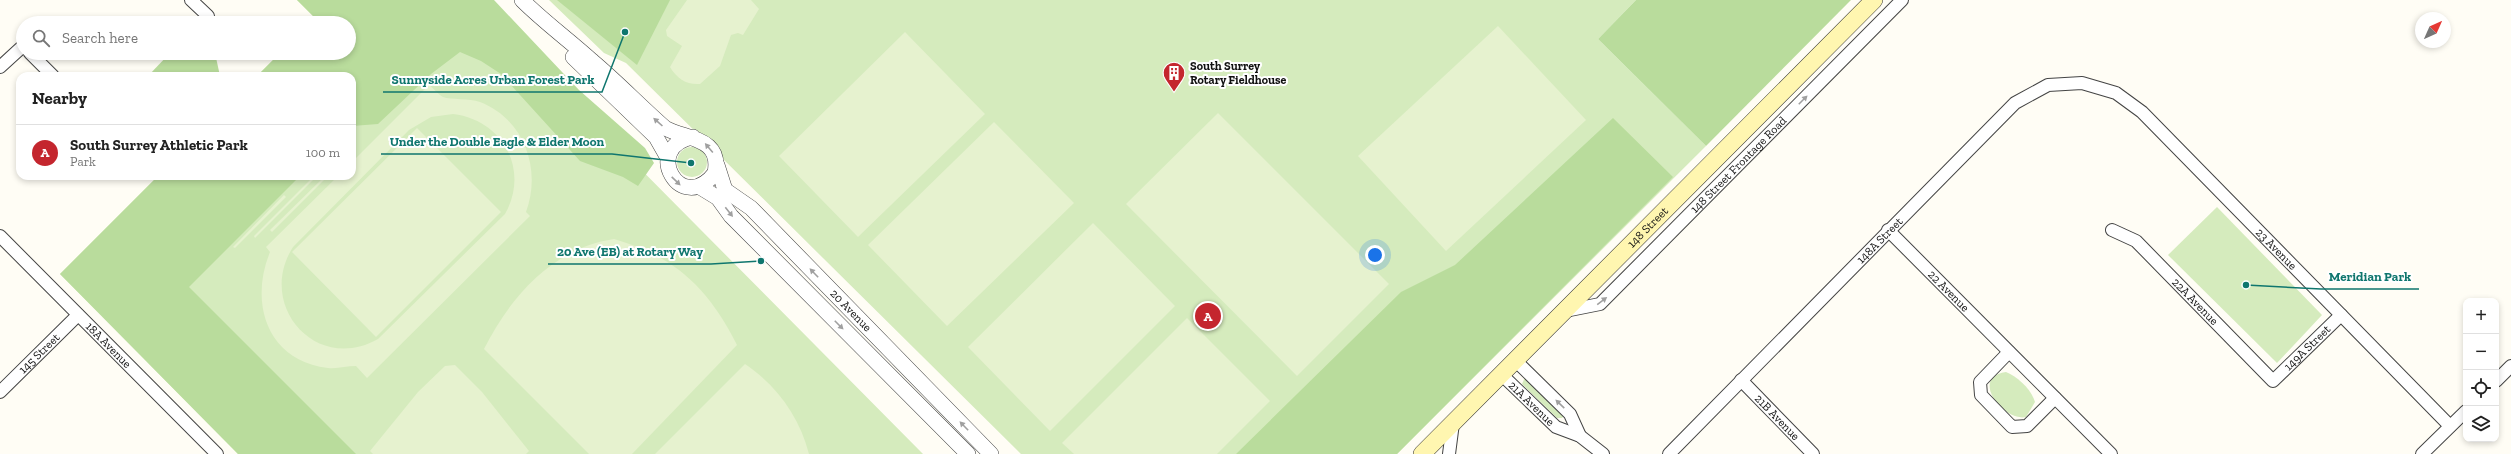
<!DOCTYPE html>
<meta charset="utf-8">
<style>
:root{--surface:#fff;--page:#f6f6f6;--text:#222;--muted:#767676;--line:#e0e0e0;--accent:#c4262e}
body{margin:0;font-family:"Zilla Slab",serif;background:var(--page);color:var(--text)}
.controls{position:absolute;right:12px;bottom:12px;display:grid;overflow:hidden;border-radius:8px;box-shadow:0 2px 6px #0003}
.controls button{width:36px;height:36px;display:grid;place-items:center;padding:0;border:0;border-bottom:1px solid var(--line);background:var(--surface);color:var(--text);font:20px sans-serif}
.compass{position:absolute;left:2415px;top:12px;width:36px;height:36px;border-radius:50%;background:var(--surface);box-shadow:0 2px 6px #0003;rotate:45deg}
.you{position:absolute;left:1375px;top:255px;width:14px;height:14px;margin:-10px;border:3px solid #fff;border-radius:50%;background:#1a73e8;box-shadow:0 0 0 6px #1a73e833}
.badge{display:grid;place-items:center;width:26px;height:26px;border-radius:50%;background:var(--accent);color:#fff;font-size:13px;font-weight:700}
.pin{position:absolute;translate:-50% -50%;border:2px solid #fff;box-shadow:0 1px 4px #0006}
.list{margin:0;padding:0;list-style:none}
h2{display:flex;justify-content:space-between;align-items:center;height:52px;margin:0;padding:0 16px;font-size:17px}
h2 small{font-size:13px;font-weight:400;color:var(--muted)}
.list li{display:grid;grid-template-columns:26px 1fr auto;gap:12px;align-items:center;box-sizing:border-box;height:56px;padding:0 16px;border-top:1px solid var(--line)}
.list b{display:block;font-size:15px;white-space:nowrap}
.list p{margin:0;font-size:13px;white-space:nowrap;color:var(--muted)}
.list em{font-size:13px;font-style:normal;color:var(--muted)}
.icon{flex:none;width:22px;height:22px;fill:none;stroke:currentColor;stroke-width:2;stroke-linecap:round;stroke-linejoin:round}
.map{position:relative;flex:none;width:2511px;height:454px;overflow:hidden}
.search{position:absolute;background:var(--surface);box-shadow:0 2px 6px #0003;left:16px;top:16px;width:340px;height:44px;display:flex;align-items:center;gap:10px;box-sizing:border-box;padding:0 14px;border-radius:22px;color:var(--muted);font-size:15px}
.panel{position:absolute;background:var(--surface);box-shadow:0 2px 6px #0003;left:16px;top:72px;width:340px;height:108px;border-radius:12px}
.map>svg:first-child{display:block}
</style>
<div class="map">
<svg width="2511" height="454" viewBox="0 0 2511 454">
<rect width="100%" height="100%" fill="#fffdf5"/>
<!-- green -->
<g fill="#d5ebbd">
<path d="M297,0H473L923,454H238L60,274L158,176H352V76H257L280,53H349V23H310L315,18Z"/>
<path d="M549,0H1636L1598,39L1706,146L1397,454H1021L626,63L604,53Z"/>
<circle cx="692" cy="162" r="15"/>
<path d="M2217,207L2322,315L2277,363L2168,255Z"/>
<path d="M2006,372C2018,377 2031,389 2035,402L2026,417C2003,422 1969,377 2006,372Z"/>
<path d="M1525,377L1564,415L1562,418H1557L1522,384Z"/>
</g>
<!-- forest -->
<g fill="#b9dc9c">
<path d="M297,0H494L579,90L645,148L654,163L638,186L623,177L580,161L501,74L481,61L460,52L431,74L378,124L352,126V76H257L280,53H349V23H310L315,18Z"/>
<path d="M557,0H670L637,65Z"/>
<path d="M1636,0H1851L1706,146L1598,39Z"/>
<path d="M170,53H215L220,76H148Z"/>
<path d="M1613,118L1673,177L1397,454H1236L1401,292L1455,265Z"/>
<path d="M158,176H300L189,287L356,454H238L60,274Z"/>
</g>
<!-- pitch -->
<g fill="#e6f2cf" fill-rule="evenodd">
<path d="M687,0H751L759,9L743,35L738,33L731,35L720,66L700,84C687,85 677,79 670,67L682,46L667,36L666,30Z"/>
<path d="M1498,26L1586,120L1446,251L1358,156Z"/>
<path d="M905,32L985,114L858,237L779,156Z"/>
<path d="M429,85C433,88 439,95 443,97C451,100 469,98 480,102C524,119 542,169 526,212L530,216L367,378L356,366C346,366 338,369 328,368C267,361 249,303 270,252L266,247L338,176H352V162ZM453,114C503,120 530,170 505,214L378,339C316,374 256,305 293,247L409,130L431,117Z"/>
<path d="M1218,113L1389,284L1297,376L1126,204Z"/>
<path d="M994,122L1074,203L947,326L868,245Z"/>
<path d="M417,128L501,212L376,337L292,252Z"/>
<path d="M314,176H317L255,238L254,236Z"/>
<path d="M325,176H328L272,232L270,230Z"/>
<path d="M284,195L286,197L235,248L233,247Z"/>
<path d="M1093,223L1175,306L1050,431L968,347Z"/>
<path d="M614,239C676,257 708,288 737,345L632,454H589L484,349C510,297 553,248 614,239Z"/>
<path d="M1187,318L1270,401L1217,454H1074L1062,443Z"/>
<path d="M745,364C777,386 799,416 809,454H655Z"/>
<path d="M455,365L482,392L529,451L526,454H373L370,451L418,392L445,366Z"/>
</g>
<g fill="none" stroke-linecap="round" stroke-linejoin="round">
<!-- minor casing -->
<g stroke="#444" stroke-width="14">
<g id="minor">
<path d="M191,0L208,16"/>
<path d="M30,53L53,76"/>
<path d="M0,67L23,46"/>
<path id="s1" d="M1888,230L2111,454"/>
<path id="s2" d="M2112,230L2136,241L2273,381L2341,315"/>
<path id="s3" d="M0,236L217,454"/>
<path id="s4" d="M1565,311L1600,304L1902,0"/>
<path d="M2009,352L1980,382L1981,395L2012,427L2027,426L2055,398"/>
<path d="M1516,361L1570,414L1580,436"/>
<path id="s5" d="M1502,375L1556,427L1580,436L1603,454"/>
<path id="s6" d="M1741,380L1813,454"/>
<path d="M2496,381L2511,366"/>
<path id="s7" d="M0,392L78,315"/>
<path d="M1449,454L1453,423"/>
<path id="s8" d="M1669,454L2015,103L2048,85L2082,83L2116,93L2142,112L2450,426"/>
<path d="M2422,454L2466,411"/>
</g>
</g>
<!-- tertiary casing -->
<g stroke="#444" stroke-width="16">
<g id="tertiary">
<path d="M522,0C544,22 569,40 592,61C617,82 640,106 665,128C687,140 722,137 715,173C681,217 641,147 693,137"/>
<path d="M573,57L656,137L668,158"/>
<path id="s9" d="M717,165L725,190L751,208L991,454"/>
<path d="M700,187L718,198L731,216L968,454"/>
</g>
</g>
<!-- secondary casing -->
<g stroke="#333" stroke-width="18">
<g id="secondary">
<path id="s10" d="M1422,454L1874,0"/>
</g>
</g>
<!-- minor -->
<use href="#minor" stroke="#fff" stroke-width="12"/>
<!-- tertiary -->
<use href="#tertiary" stroke="#fff" stroke-width="15"/>
<!-- secondary -->
<use href="#secondary" stroke="#fff6b0" stroke-width="17"/>
</g>
<!-- one-way arrows -->
<defs><path id="oneway-solid" d="M-6-.8H1V-3.2L6.5 0L1 3.2V.8H-6Z"/></defs>
<g fill="#a0a0a0">
<use href="#oneway-solid" transform="translate(1803 100) rotate(-45)"/>
<use href="#oneway-solid" transform="translate(658 122) rotate(-138)"/>
<use href="#oneway-solid" transform="translate(709 148) rotate(-130)"/>
<use href="#oneway-solid" transform="translate(676 181) rotate(44)"/>
<use href="#oneway-solid" transform="translate(729 212) rotate(52)"/>
<use href="#oneway-solid" transform="translate(814 273) rotate(-134)"/>
<use href="#oneway-solid" transform="translate(1602 301) rotate(-37)"/>
<use href="#oneway-solid" transform="translate(839 325) rotate(45)"/>
<use href="#oneway-solid" transform="translate(1560 404) rotate(-136)"/>
<use href="#oneway-solid" transform="translate(964 426) rotate(-134)"/>
</g>
<!-- icons -->
<defs>
<g id="building-pin" transform="scale(1.15)"><path d="M0 17L-7.5 6A9.5 9.5 0 1 1 7.5 6Z" fill="#c4262e" stroke="#fff"/><path d="M-4-6H4V6H1V3H-1V6H-4ZM-2.5-4.3h1.7v1.8h-1.7ZM.8-4.3h1.7v1.8H.8ZM-2.5-1h1.7V.8h-1.7ZM.8-1h1.7V.8H.8Z" fill="#fff"/></g>
</defs>
<g fill-rule="evenodd">
<use href="#building-pin" x="1174" y="73"/>
</g>
<g text-anchor="middle" stroke-width="4" stroke-linejoin="round" paint-order="stroke">
<!-- poi labels -->
<g font-size="12" font-weight="bold" fill="#111" stroke="#fff" text-anchor="start">
<text x="1190" y="70">South Surrey<tspan x="1190" dy="14">Rotary Fieldhouse</tspan></text>
</g>
<!-- street labels -->
<g font-size="12" fill="#111" stroke="#fff">
<text dy="4" stroke="none"><textPath href="#s4" startOffset="232">148 Street Frontage Road</textPath></text>
<text dy="4" stroke="none"><textPath href="#s10" startOffset="320">148 Street</textPath></text>
<text dy="4" stroke="none"><textPath href="#s8" startOffset="300">148A Street</textPath></text>
<text dy="4" stroke="none"><textPath href="#s8" startOffset="824">23 Avenue</textPath></text>
<text dy="4" stroke="none"><textPath href="#s1" startOffset="86">22 Avenue</textPath></text>
<text dy="4" stroke="none"><textPath href="#s2" startOffset="111">22A Avenue</textPath></text>
<text dy="4" stroke="none"><textPath href="#s9" startOffset="201">20 Avenue</textPath></text>
<text dy="4" stroke="none"><textPath href="#s3" startOffset="154">18A Avenue</textPath></text>
<text dy="4" stroke="none"><textPath href="#s2" startOffset="270">149A Street</textPath></text>
<text dy="4" stroke="none"><textPath href="#s7" startOffset="55">145 Street</textPath></text>
<text dy="4" stroke="none"><textPath href="#s5" startOffset="41">21A Avenue</textPath></text>
<text dy="4" stroke="none"><textPath href="#s6" startOffset="52">21B Avenue</textPath></text>
</g>
</g>
<!-- callouts -->
<path fill="none" stroke="#0f766e" stroke-width="1.5" d="M625 32L602 92H383M691 163L612 154H381M761 261L711 264H548M2246 285L2321 289H2419"/>
<g fill="#0f766e" stroke="#fff" stroke-width="1.5">
<circle cx="625" cy="32" r="4"/>
<circle cx="691" cy="163" r="4"/>
<circle cx="761" cy="261" r="4"/>
<circle cx="2246" cy="285" r="4"/>
</g>
<g font-size="13" text-anchor="middle" font-weight="bold" fill="#0f766e" stroke="#fff" stroke-width="4" stroke-linejoin="round" paint-order="stroke">
<text x="493" y="84">Sunnyside Acres Urban Forest Park</text>
<text x="497" y="146">Under the Double Eagle &amp; Elder Moon</text>
<text x="630" y="256">20 Ave (EB) at Rotary Way</text>
<text x="2370" y="281">Meridian Park</text>
</g>
</svg>
<div class="controls">
<button>+</button>
<button>−</button>
<button><svg class="icon" aria-label="locate" viewBox="0 0 24 24"><circle cx="12" cy="12" r="6"/><path d="M12 2v4M12 18v4M2 12h4M18 12h4"/></svg></button>
<button><svg class="icon" aria-label="layers" viewBox="0 0 24 24"><path d="M12 4l9 5-9 5-9-5zM3 14l9 5 9-5"/></svg></button>
</div>
<svg class="compass" viewBox="-18 -18 36 36"><path d="M0-13l5 13h-10z" fill="#e53935"/><path d="M0 13l5-13h-10z" fill="#767676"/></svg>
<div class="you"></div>
<div class="pin badge" style="left:1208px;top:316px">A</div>
<div class="search"><svg class="icon" aria-label="search" viewBox="0 0 24 24"><circle cx="10" cy="10" r="6"/><path d="M15 15l6 6"/></svg>Search here</div>
<section class="panel">
<h2>Nearby<small></small></h2>
<ul class="list">
<li><span class="badge">A</span><div><b>South Surrey Athletic Park</b><p>Park</p></div><em>100 m</em></li>
</ul>
</section>
</div>
